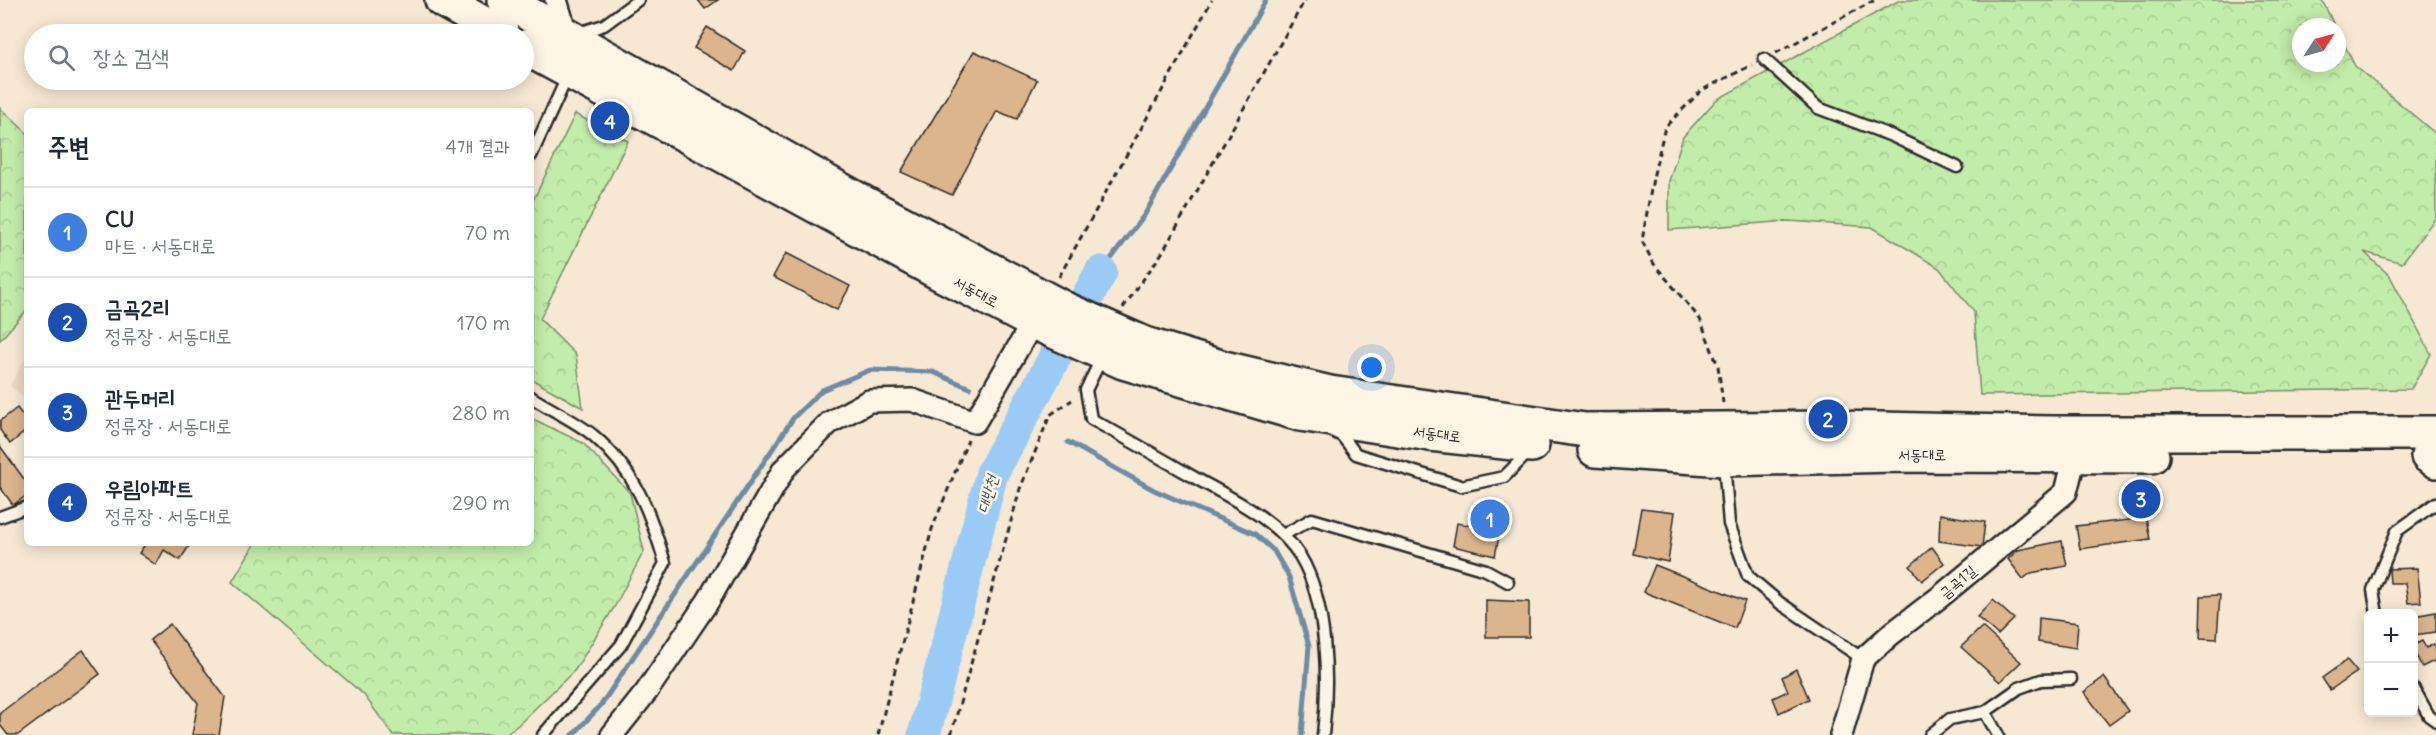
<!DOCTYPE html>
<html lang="ko">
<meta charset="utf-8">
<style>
:root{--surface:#fff;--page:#f2f2f3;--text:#1f2937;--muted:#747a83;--line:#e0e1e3;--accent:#b45309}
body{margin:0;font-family:Delius,"Poor Story",sans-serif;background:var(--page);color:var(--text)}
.controls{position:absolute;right:18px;bottom:18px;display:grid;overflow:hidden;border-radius:9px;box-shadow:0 3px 15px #0003}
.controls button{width:54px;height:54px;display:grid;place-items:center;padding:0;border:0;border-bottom:2px solid var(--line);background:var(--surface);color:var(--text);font:30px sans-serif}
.compass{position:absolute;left:2292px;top:18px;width:54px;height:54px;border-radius:50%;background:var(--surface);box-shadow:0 3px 15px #0003;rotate:54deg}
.you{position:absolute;left:1372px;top:368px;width:21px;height:21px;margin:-15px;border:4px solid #fff;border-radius:50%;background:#1a73e8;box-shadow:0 0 0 9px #1a73e833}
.badge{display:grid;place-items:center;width:39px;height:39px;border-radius:50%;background:var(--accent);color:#fff;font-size:20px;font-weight:700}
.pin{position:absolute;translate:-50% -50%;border:3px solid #fff;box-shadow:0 2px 6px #0006}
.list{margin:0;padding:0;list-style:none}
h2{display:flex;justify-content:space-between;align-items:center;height:78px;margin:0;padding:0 24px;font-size:26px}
h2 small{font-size:20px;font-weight:400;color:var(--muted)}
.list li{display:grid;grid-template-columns:39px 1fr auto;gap:18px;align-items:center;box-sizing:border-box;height:90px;padding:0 24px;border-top:2px solid var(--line)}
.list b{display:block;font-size:22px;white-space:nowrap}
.list p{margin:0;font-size:20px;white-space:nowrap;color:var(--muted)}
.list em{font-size:20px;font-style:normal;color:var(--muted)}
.icon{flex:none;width:33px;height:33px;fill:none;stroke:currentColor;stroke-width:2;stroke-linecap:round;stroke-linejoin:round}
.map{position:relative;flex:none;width:2436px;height:735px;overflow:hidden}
.search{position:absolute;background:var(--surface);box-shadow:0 3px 15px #0003;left:24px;top:24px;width:510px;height:66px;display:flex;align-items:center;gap:15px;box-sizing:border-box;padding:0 21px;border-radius:33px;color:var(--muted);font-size:22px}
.panel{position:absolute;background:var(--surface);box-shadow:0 3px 15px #0003;left:24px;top:108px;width:510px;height:438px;border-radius:9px}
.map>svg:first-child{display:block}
</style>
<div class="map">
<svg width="2436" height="735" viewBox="0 0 2436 735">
<defs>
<pattern id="forest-crowns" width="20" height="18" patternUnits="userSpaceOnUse" patternTransform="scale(1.5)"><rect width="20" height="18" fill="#c2eca9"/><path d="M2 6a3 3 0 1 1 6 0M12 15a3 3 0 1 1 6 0" fill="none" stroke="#a7cb92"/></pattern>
</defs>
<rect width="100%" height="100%" fill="#f6e8d3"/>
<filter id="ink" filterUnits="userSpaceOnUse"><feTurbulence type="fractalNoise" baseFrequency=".0167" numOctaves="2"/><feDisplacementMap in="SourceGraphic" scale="12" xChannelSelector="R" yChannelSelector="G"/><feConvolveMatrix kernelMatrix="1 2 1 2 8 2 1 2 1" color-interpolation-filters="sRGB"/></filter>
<g filter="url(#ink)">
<!-- built -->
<path fill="#eed9be" d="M27,354V400L10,386Z"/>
<!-- forest -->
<g fill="url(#forest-crowns)" stroke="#768c6a" stroke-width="1.5">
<path d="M1900,0H2322L2335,27H2301V63H2337V30L2355,66L2436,134V217L2402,263L2364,252L2390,276L2431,354L2411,389L1980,395L1974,312L1939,268L1872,227L1789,221L1669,230V181L1683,137L1716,100Z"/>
<path d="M0,108L27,133V310L0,340Z"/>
<path d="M575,114L628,141L540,319L576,355L583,408L531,379V205Z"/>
<path d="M531,418L583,443L630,493L644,551L615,606L575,670L518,725L504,735H393L364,695L232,582L255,543H531Z"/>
</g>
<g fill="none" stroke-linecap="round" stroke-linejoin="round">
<!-- stream -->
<g stroke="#6d8ba5" stroke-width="5">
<path d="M1101,272L1145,214L1266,0"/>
<path d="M1068,442L1154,490L1255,534L1274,551L1289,577L1309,646L1302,735"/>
<path d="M573,735L601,705L794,417L822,390L870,370L933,372L970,388"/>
</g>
<!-- river -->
<path stroke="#99cbf6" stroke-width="33" d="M924,735L992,473L1101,272"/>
</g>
<!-- building -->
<g fill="#dcb58d" stroke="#2b2b2b" stroke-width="1.5">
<path d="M698,0H718L705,9Z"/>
<path d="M707,27L745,51L734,71L694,48Z"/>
<path d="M974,51L1037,80L1017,119L997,111L952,195L901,172Z"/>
<path d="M786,253L850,286L837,310L773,277Z"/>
<path d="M17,408L27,421V430L10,444L0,430V421Z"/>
<path d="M0,446L27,483V495L13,505L0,487Z"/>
<path d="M1480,502L1505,506L1495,556L1453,546L1457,523L1474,526Z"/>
<path d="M1641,508L1675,512L1668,562L1633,554Z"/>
<path d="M1940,514L1985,522L1982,547L1939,541Z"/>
<path d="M2146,518L2150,539L2080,549L2076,526Z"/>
<path d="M2062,541L2067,566L2031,573L2023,579L2008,559L2018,550Z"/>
<path d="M146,543H191L180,560L164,550L156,565L139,553Z"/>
<path d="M1932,547L1944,563L1922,581L1910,566Z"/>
<path d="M1655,565L1745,601L1735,628L1644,592Z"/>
<path d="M2417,568L2421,602L2408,603L2405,583H2390L2389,569Z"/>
<path d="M2220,595L2217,639L2200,638L2201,596Z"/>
<path d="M1486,600L1529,602V637H1486Z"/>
<path d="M1993,600L2014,619L1998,635L1977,617Z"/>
<path d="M2436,612V632L2414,635V616Z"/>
<path d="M2039,618L2078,623L2076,648L2038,642Z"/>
<path d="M170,624L225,697L219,735H192L198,703L150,640Z"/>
<path d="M1982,627L2021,662L2000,682L1961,647Z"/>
<path d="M2422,641L2426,648L2434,644L2436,660L2422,667L2414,651V645Z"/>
<path d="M83,650L100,674L18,735H8L0,725V713Z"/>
<path d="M2347,660L2357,672L2330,690L2322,678Z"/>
<path d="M1796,669L1809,699L1779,713L1773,698L1788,691L1782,677Z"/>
<path d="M2104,677L2128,711L2109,725L2084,692Z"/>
</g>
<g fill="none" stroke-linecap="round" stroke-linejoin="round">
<!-- lane casing -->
<g stroke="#2b2b2b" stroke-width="15">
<g id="lane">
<path d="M576,34L604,25L638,0"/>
<path d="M1764,59L1818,108L1892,136L1957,167"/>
<path d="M531,156L568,75"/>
<path d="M1102,357L1086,390L1091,419C1124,437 1157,456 1190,475C1228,497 1276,518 1300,556C1328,602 1329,682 1323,735"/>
<path d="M531,397C551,410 576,421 594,436C636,472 650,512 665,563L621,645L543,735"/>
<path d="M1332,431L1342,436L1356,454L1461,486L1504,477L1530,451"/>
<path d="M1724,462L1729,524L1748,576L1780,603L1863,659"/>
<path d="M0,517L27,507"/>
<path d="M1283,535L1312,519L1486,570L1508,582"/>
<path d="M2377,614L2373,590L2397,531L2436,503"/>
<path d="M2414,689L2429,716L2436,721"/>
<path d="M1985,712L1998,735"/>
<path d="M1930,735L1950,719L1985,712L2019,688L2041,680L2071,679"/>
</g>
</g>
<!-- street casing -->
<g stroke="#2b2b2b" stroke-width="26">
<g id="street">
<path d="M556,0L567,37"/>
<path d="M612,735L647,691L708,601L784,469L829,423L869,401L912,400L975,422L1033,322"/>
<path d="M1841,735L1863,659L1890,635L1941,596L2066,492L2071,472L2068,445"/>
</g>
</g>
<!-- primary casing -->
<g stroke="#2b2b2b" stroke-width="38">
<g id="primary">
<path d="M442,0L502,34"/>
<path d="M504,0L866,204L1065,309L1145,344L1224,368L1330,393L1585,430L1837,428L2051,433H2436"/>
<path d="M524,47L943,275L1033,322L1123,362L1300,414L1430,434L1532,445"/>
<path d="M1595,450L1724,459L1895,455L2152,456"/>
<path d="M2428,456L2436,461"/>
</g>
</g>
<!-- path -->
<g stroke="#2b2b2b" stroke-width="3" stroke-dasharray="6 4.5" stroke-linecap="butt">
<path d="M1776,53L1875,0"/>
<path d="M1059,277L1212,0"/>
<path d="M1123,308L1162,253L1305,0"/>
<path d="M1723,403L1718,366L1700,319L1654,264L1642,241L1653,178L1665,127L1702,90L1752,65"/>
<path d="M878,735L932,529L968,440"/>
<path d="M951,735L1020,489L1050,415L1072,400"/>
</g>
<!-- lane -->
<use href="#lane" stroke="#fcf5e5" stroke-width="10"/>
<!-- street -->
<use href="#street" stroke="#fcf5e5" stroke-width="21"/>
<!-- primary -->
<use href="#primary" stroke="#fcf5e5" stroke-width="33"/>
</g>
</g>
<g text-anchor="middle" stroke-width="5" stroke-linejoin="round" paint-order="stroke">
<!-- street labels -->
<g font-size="15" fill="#2b2b2b" stroke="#fcf5e5">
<text transform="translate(976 292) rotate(28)" y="5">서동대로</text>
<text transform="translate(1437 434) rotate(7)" y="5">서동대로</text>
<text x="1922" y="460">서동대로</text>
<text transform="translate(1958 582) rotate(-40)" y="5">금곡1길</text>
</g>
<!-- water labels -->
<g font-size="16" font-style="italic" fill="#46535e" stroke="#fcf5e5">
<text transform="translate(987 494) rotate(-74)" y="6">대반천</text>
</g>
</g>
</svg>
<div class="controls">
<button>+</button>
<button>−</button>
</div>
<svg class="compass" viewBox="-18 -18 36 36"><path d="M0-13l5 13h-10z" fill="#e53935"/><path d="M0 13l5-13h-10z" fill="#747a83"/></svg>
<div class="you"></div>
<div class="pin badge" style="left:1490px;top:519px;background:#3f7fe0">1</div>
<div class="pin badge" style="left:1828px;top:419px;background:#1a4fb4">2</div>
<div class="pin badge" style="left:2141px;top:499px;background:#1a4fb4">3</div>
<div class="pin badge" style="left:610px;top:121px;background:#1a4fb4">4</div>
<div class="search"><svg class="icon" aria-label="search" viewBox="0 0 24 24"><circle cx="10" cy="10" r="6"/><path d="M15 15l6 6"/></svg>장소 검색</div>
<section class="panel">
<h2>주변<small>4개 결과</small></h2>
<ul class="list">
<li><span class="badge" style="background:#3f7fe0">1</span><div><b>CU</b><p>마트 · 서동대로</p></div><em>70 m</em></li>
<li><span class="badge" style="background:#1a4fb4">2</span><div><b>금곡2리</b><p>정류장 · 서동대로</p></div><em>170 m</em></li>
<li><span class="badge" style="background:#1a4fb4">3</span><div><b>관두머리</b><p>정류장 · 서동대로</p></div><em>280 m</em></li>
<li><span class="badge" style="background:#1a4fb4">4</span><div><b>우림아파트</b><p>정류장 · 서동대로</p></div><em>290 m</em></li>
</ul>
</section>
</div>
